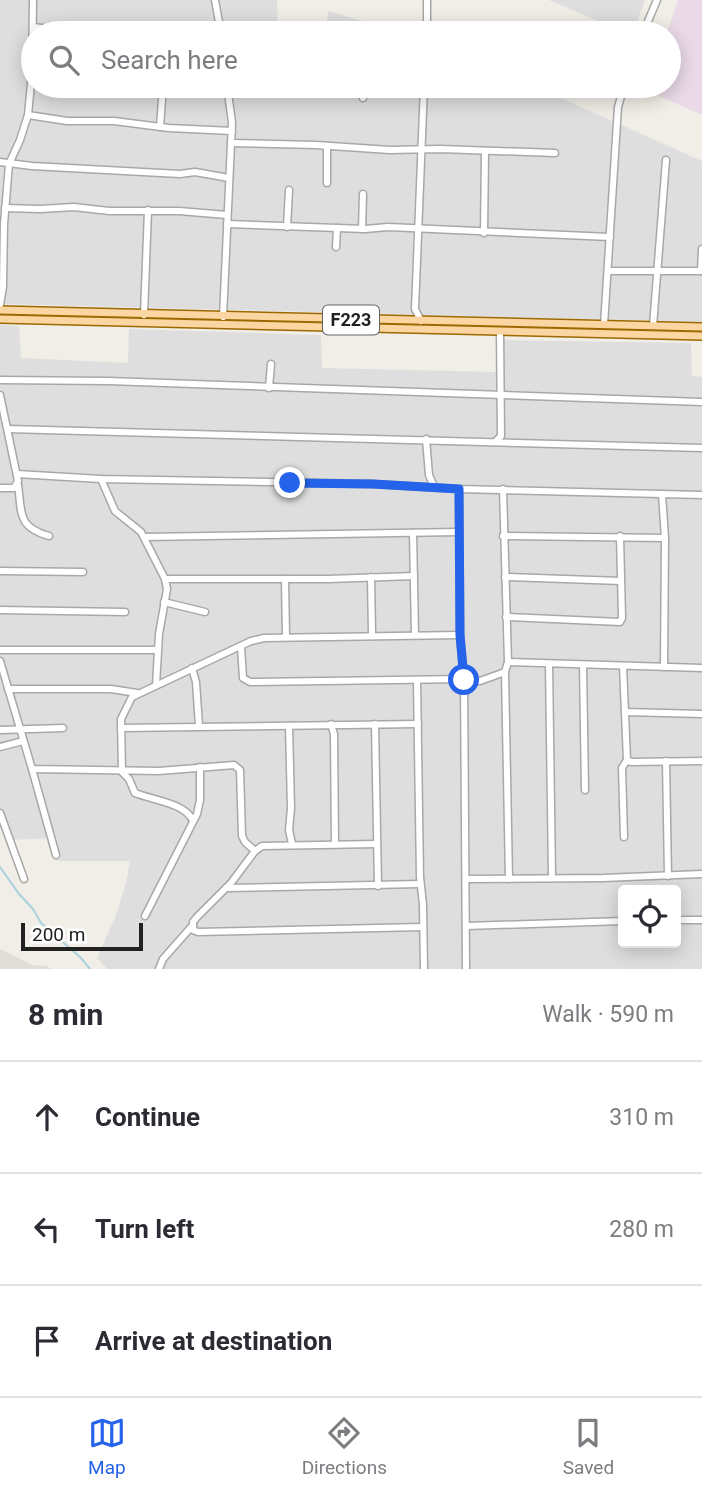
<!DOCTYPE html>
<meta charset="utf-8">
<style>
:root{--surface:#fff;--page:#f2f2f3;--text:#2b2b33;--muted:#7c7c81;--line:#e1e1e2;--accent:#2563eb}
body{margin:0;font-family:Roboto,sans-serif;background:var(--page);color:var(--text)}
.controls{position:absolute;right:21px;bottom:21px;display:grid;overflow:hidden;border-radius:7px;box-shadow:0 4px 18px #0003}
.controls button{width:63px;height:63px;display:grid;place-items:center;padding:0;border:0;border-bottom:2px solid var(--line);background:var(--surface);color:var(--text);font:35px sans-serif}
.scale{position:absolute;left:21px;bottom:18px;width:122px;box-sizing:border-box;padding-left:7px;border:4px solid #212121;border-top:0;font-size:19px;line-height:24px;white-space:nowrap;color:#212121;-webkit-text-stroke:5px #fff;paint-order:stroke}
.stop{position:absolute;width:21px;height:21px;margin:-16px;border:5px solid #2563eb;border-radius:50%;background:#fff}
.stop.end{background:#2563eb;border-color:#fff;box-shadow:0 2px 7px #0008}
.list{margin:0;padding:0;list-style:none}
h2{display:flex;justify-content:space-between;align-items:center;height:91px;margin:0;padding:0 28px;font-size:30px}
h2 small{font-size:23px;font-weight:400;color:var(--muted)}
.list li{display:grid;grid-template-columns:46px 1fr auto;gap:21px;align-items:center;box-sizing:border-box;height:112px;padding:0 28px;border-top:2px solid var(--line)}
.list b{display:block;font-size:26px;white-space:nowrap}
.list em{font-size:23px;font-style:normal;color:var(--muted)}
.icon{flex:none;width:38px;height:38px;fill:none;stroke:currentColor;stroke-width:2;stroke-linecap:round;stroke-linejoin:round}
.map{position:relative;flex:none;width:702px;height:969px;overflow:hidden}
.search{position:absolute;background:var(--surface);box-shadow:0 4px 18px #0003;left:21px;right:21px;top:21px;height:77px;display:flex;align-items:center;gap:18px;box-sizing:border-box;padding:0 24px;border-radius:38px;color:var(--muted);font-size:26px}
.sheet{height:427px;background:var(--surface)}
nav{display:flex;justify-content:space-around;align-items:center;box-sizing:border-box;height:98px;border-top:2px solid var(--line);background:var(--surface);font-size:19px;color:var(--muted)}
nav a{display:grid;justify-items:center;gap:4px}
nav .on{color:var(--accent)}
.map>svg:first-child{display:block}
</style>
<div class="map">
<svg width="702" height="969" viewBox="0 0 702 969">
<rect width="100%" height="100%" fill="#f1eee7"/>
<!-- residential -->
<g fill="#dfdede" fill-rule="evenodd">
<path d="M0,0H277L278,33H33V86H534L702,161V322L0,304Z"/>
<path d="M549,0H645L633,33H626Z"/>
<path d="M328,11L369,23L370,33H326Z"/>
<path d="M0,325L19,326L21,358L128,363L129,329L321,335L322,368L496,372V340L691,343L692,376L702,377V969H107L97,958L116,915L126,883L130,861H57L50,838L12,840L3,826H0ZM623,890H676V943H623Z"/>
</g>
<!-- industrial -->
<path fill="#ead9e7" d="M678,0H702V115L648,91L649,86H669L667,33Z"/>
<!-- airport -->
<path fill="#e0ded8" d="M0,949L33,965L47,966L51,969H0Z"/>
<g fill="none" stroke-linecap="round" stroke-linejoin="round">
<!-- stream -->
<path stroke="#a9d1de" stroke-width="2" d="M0,867L19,894L33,909L41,923L81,958L90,969"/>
<!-- minor casing -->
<g stroke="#a8a8a8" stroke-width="9">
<g id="minor">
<path d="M215,0L221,33"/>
<path d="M33,27L85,33"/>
<path d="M427,33V0"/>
<path d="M643,33L657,0"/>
<path d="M393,90L423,93"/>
<path d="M363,98L364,86"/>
<path d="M28,115L67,121H114L169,128L232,131"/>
<path d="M160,127L163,86"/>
<path d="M231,143L316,145L390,150L440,149L555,153"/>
<path d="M0,162L32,166L180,174L195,172L229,178"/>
<path d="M327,183V147"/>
<path d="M5,208L40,209L74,207L109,211H179L227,215"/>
<path d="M227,224L365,229L388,227L610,237"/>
<path d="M287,227L289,190"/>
<path d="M362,229L363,194"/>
<path d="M484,233L485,152"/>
<path d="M336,247L337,228"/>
<path d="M608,271H702"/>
<path d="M701,271L702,249"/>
<path d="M0,305L3,287L4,224L9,164L20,140L28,115L32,73L33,0"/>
<path d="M144,315L148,210"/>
<path d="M223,317L232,122L227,86"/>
<path d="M421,321L415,309L424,86"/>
<path d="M604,325L618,107L624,86"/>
<path d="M653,326L666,160"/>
<path d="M0,380L109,381L702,402"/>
<path d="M269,388L271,364"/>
<path d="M0,395L18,481L14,488H0"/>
<path d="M8,429L702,448"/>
<path d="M426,439L429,475L434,487"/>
<path d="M496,441L501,436L500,331"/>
<path d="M17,474L101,479L373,484L459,489L702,495"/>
<path d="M101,479L115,511L141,532L165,579L167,589L159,634L156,685"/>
<path d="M18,485C22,513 17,527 49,536"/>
<path d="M459,489L460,635L464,679L466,969"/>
<path d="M503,489L508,662L505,672L509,879"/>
<path d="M662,494L665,538L664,667"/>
<path d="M413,533L415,635"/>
<path d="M503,536L665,538"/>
<path d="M144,537L459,532"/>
<path d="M0,571L83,572"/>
<path d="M371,577L372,635"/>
<path d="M505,577L621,581"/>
<path d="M165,579H328L414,576"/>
<path d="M285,579L286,637"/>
<path d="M164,602L205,612"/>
<path d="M0,610L125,612"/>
<path d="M506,617L620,622L622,618L620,536"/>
<path d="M241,647L243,678L250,682L464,679L466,681H480L505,672"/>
<path d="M0,650H157"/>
<path d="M0,661L32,769L159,771L234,765L240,770L242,836L245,842L255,851"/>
<path d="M508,662L702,668"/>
<path d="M549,664L552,878"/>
<path d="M583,665L585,790"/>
<path d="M623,666L627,760L631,762L702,761"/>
<path d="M192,668L196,682L199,726"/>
<path d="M417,681L420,877L423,905L424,969"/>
<path d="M8,689H111L137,693"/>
<path d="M625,712L702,714"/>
<path d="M331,724L334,734L335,844"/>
<path d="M375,724L378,886"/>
<path d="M289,726L291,808L289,830L292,844"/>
<path d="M121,728L418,724"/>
<path d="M0,730L63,728"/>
<path d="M0,747L23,741"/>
<path d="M666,761L668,876"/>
<path d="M32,769L56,855"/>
<path d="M0,813L24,879"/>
<path d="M193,821C186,803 152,800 135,793L129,779L122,772L121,719L132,697L251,641L264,638L460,635"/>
<path d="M624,837L622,768L627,760"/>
<path d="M377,844L262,846L255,851L231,883L197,917L193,922V930L198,932L422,927"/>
<path d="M466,879L603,878L702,874"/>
<path d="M226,888L420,884"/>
<path d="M145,916L197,814L200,800V767"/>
<path d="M676,920H702"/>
<path d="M466,926L623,921"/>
<path d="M159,969L163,959L193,925"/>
</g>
</g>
<!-- major casing -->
<g stroke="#9b6902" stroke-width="10">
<g id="major">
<path d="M0,310L702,327"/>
<path d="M0,319L702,336"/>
</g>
</g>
<!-- minor -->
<use href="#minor" stroke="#fff" stroke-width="6"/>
<!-- major -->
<use href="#major" stroke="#fbd5a2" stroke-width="7"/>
</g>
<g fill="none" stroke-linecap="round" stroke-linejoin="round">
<!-- route -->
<path stroke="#2563eb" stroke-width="9" d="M290,483L373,484L459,489L460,635L464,680"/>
</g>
<g text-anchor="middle" stroke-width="7" stroke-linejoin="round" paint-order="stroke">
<!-- shield labels -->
<rect fill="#fff" stroke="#646464" stroke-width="2" x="323" y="305.5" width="56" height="29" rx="5"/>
<g font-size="18" font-weight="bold" fill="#212121">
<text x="351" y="326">F223</text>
</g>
</g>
</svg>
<div class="controls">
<button><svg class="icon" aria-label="locate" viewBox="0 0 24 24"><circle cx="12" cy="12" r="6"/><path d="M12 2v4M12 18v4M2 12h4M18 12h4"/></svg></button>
</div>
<div class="scale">200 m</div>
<div class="stop" style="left:464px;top:680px"></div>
<div class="stop end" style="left:290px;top:483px"></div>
<div class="search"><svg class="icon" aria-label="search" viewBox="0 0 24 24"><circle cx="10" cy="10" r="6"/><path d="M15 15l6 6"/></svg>Search here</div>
</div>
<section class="sheet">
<h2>8 min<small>Walk · 590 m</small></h2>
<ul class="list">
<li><svg class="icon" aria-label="ahead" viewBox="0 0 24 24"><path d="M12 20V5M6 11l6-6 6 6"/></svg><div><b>Continue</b></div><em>310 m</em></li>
<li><svg class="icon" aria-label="left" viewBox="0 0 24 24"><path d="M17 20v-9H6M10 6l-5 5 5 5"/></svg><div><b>Turn left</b></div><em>280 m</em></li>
<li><svg class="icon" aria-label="arrive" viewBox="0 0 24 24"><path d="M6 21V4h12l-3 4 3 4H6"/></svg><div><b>Arrive at destination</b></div></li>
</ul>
</section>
<nav>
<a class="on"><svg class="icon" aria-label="map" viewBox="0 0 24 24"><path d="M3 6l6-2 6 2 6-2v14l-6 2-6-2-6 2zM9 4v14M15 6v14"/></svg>Map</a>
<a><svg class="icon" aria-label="directions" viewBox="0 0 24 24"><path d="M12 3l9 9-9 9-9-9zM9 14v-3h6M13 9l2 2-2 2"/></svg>Directions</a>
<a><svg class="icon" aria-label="saved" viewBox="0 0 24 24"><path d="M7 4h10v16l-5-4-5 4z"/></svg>Saved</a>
</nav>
